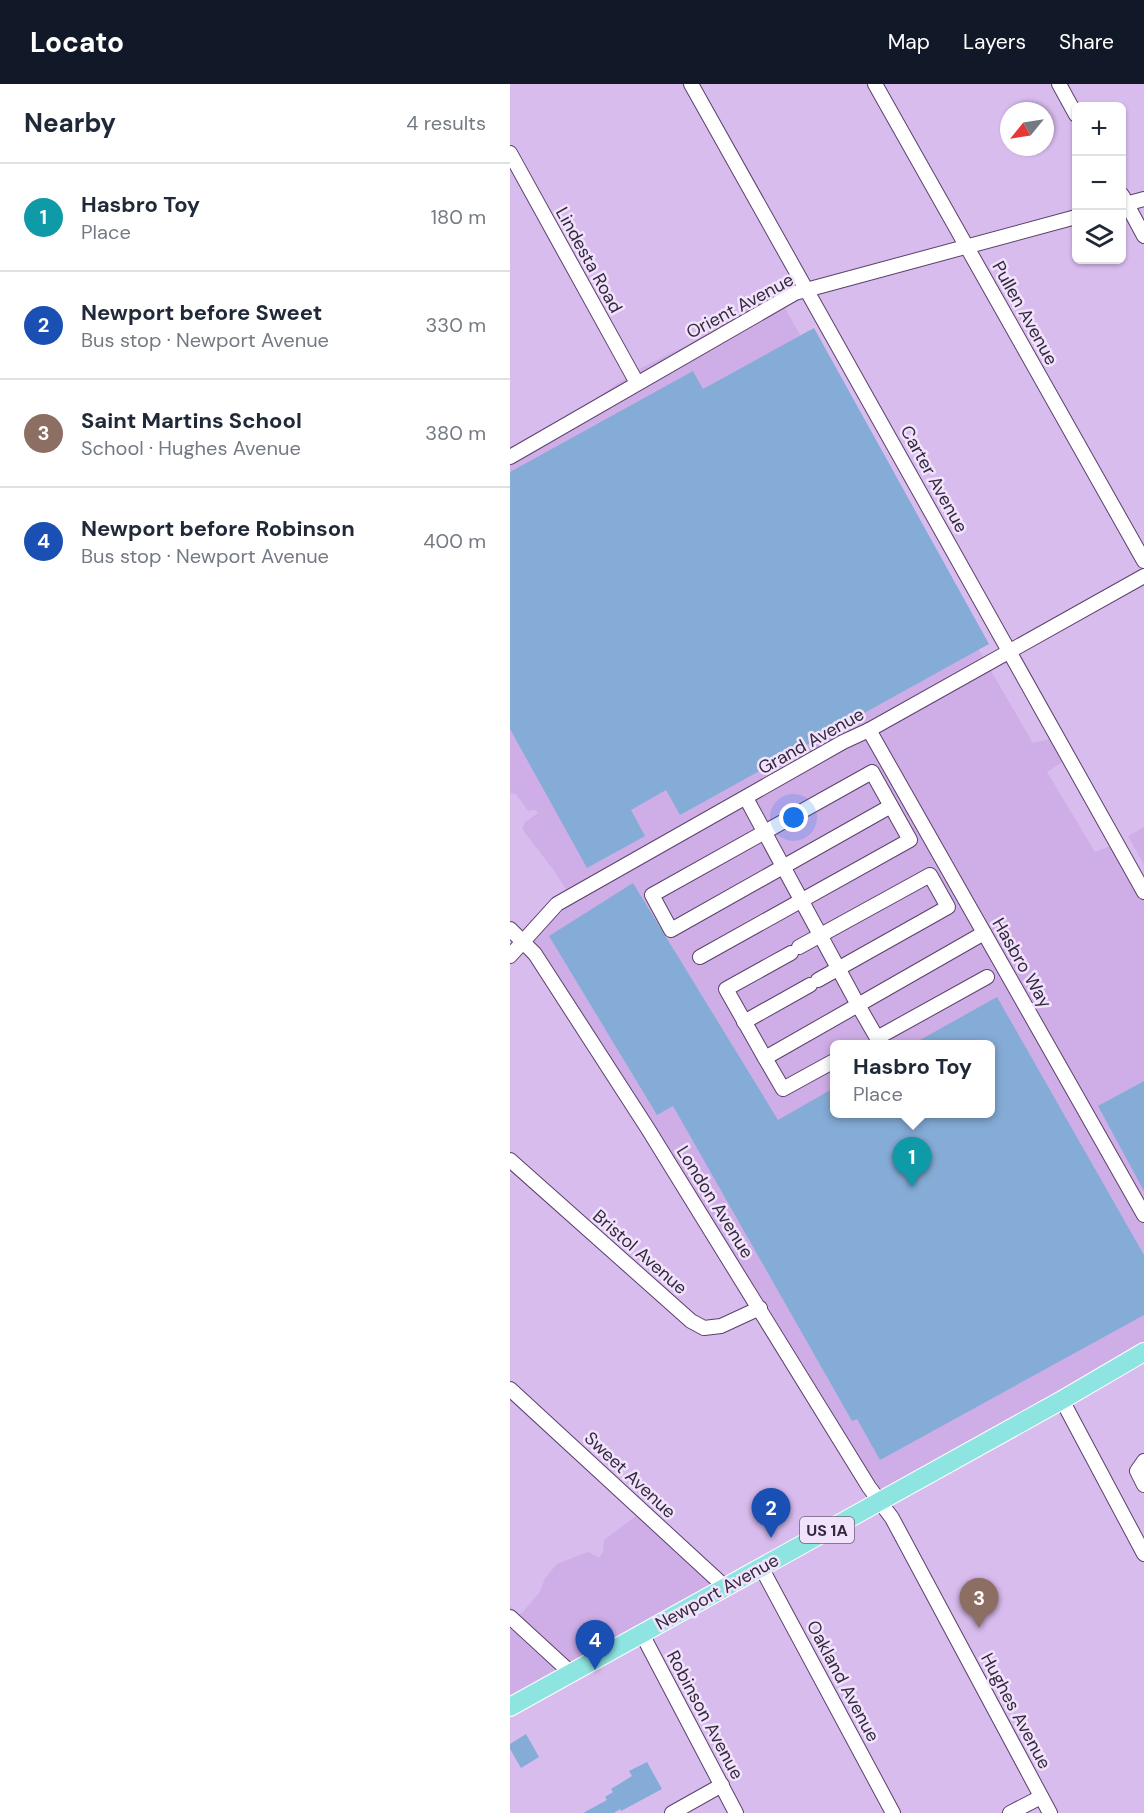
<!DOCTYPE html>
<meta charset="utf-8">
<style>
:root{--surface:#fff;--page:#f2f2f3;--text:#1f2937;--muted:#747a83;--line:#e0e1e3;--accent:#111827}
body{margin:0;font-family:"DM Sans",sans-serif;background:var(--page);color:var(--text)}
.controls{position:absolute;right:18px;top:18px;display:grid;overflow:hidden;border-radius:9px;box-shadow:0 2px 4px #0004}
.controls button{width:54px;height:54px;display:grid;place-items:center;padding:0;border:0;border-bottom:2px solid var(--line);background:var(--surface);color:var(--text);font:30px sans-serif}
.compass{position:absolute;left:490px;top:18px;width:54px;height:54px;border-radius:50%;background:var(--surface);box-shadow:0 2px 4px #0004;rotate:240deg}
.you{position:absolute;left:284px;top:734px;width:21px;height:21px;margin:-15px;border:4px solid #fff;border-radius:50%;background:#1a73e8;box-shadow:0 0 0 9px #1a73e833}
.badge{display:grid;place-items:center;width:39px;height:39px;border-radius:50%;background:var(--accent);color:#fff;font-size:20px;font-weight:700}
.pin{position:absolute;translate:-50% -50px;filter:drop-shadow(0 2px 3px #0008)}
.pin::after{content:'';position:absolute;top:32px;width:21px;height:18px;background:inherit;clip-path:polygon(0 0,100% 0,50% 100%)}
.popup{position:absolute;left:320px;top:956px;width:165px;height:78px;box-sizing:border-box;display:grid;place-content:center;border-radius:9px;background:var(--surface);filter:drop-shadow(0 2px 4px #0005);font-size:20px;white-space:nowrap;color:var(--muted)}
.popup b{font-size:22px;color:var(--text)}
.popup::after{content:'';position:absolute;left:50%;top:100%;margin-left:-12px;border:12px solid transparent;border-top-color:var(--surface)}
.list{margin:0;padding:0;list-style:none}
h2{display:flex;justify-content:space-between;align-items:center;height:78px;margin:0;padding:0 24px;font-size:26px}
h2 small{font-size:20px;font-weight:400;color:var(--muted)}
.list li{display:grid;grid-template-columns:39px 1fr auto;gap:18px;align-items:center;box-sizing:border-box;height:108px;padding:0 24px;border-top:2px solid var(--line)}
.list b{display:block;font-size:22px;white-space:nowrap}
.list p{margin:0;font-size:20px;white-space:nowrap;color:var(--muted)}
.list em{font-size:20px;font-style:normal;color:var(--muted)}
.icon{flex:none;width:33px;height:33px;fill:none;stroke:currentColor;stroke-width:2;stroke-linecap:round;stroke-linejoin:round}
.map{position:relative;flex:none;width:634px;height:1729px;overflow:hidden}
header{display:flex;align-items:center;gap:36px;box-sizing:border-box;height:84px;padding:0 30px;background:var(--accent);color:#fff}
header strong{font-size:28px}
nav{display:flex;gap:33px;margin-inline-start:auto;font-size:21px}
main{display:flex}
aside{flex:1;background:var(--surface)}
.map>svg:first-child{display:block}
</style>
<header>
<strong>Locato</strong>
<nav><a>Map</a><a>Layers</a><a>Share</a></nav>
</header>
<main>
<aside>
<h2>Nearby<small>4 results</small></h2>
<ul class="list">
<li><span class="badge" style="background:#0f9aa8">1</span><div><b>Hasbro Toy</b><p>Place</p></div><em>180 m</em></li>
<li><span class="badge" style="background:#1a4fb4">2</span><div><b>Newport before Sweet</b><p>Bus stop · Newport Avenue</p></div><em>330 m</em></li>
<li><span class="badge" style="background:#8d6e63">3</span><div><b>Saint Martins School</b><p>School · Hughes Avenue</p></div><em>380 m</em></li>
<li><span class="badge" style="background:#1a4fb4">4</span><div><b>Newport before Robinson</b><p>Bus stop · Newport Avenue</p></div><em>400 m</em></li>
</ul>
</aside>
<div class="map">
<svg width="634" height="1729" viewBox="0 0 634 1729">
<rect width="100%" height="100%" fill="#d9bcee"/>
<!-- built -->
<g fill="#cfaee7" fill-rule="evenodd">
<path d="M267,216L271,217L404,454L523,659L552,652L561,672L537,688L585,768L611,758L634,798V1266L373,1409L251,1226L17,856L60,811L42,784L12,745L15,738L28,729L25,726L18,727L6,710L0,709V363L73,323L129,285ZM324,960H480V1030H324Z"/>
<path d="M634,743V781L618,752Z"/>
<path d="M138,1423L195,1473L211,1503L0,1624V1522L9,1530L13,1528L30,1508L35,1494L47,1480L78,1468L89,1474L93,1468L94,1456Z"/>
</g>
<!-- building -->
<g fill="#85acd7">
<path d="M304,244L479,560L170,731L156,706L121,726L135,752L77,784L0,645V388L183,287L193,305Z"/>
<path d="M123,799L268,1036L324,1004V1029H480V960H403L487,913L634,1171V1231L370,1376L347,1335L342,1337L163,1022L147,1031L39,852Z"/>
<path d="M634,997V1107L588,1022Z"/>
<path d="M16,1650L29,1673L11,1684L0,1665V1660Z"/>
<path d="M137,1678L152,1705L111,1727L110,1725L104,1729H73L97,1716L95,1713L103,1708L101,1705L122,1692L119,1687Z"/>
</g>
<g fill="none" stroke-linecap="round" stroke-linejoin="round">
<!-- minor casing -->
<g stroke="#5a416b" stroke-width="16">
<g id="minor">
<path d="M181,0L634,808"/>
<path d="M365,0L634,477"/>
<path d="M549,0L566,31"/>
<path d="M0,69L127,299"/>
<path d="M612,111L634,152"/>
<path d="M612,121L634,115"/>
<path d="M0,373L285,209L566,133"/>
<path d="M359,646L634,1131"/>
<path d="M236,714L348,921L474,849"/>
<path d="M0,845L25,870L138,1045L359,1403L382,1434L540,1729"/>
<path d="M289,863L420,791L438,823L308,896"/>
<path d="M0,872L47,820L333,658L359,646L634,492"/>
<path d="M190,873L400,756L381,722L161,846L142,811L362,688L381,722"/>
<path d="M234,938L300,901"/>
<path d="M255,974L216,905L281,869"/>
<path d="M324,977L273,1005L255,974L348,921L367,954L477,893"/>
<path d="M0,1076L181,1237L194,1244L211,1242L250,1224"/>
<path d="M0,1305L215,1503"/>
<path d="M552,1316L634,1470"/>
<path d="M634,1377L627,1387L634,1401"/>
<path d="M251,1483L383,1729"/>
<path d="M0,1533L61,1589"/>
<path d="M132,1550L226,1729"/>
<path d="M162,1729L212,1701"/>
<path d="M500,1729L531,1713"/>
</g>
</g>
<!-- major casing -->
<g stroke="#fff" stroke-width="20">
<path id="major" d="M0,1623L552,1316L634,1268"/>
</g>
<!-- minor -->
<use href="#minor" stroke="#fff" stroke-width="14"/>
<!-- major -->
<use href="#major" stroke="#8ee4e0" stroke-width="18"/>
</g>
<g text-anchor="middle" stroke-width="5" stroke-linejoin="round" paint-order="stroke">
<!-- shield labels -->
<rect fill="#f2e3fd" stroke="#6d6176" stroke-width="1.5" x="290" y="1433" width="54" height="26" rx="4.5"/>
<g font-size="16" font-weight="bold" fill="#34293c">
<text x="317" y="1452">US 1A</text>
</g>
<!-- street labels -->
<g font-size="18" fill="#34293c" stroke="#f2e3fd">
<text transform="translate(79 176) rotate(61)" y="6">Lindesta Road</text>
<text transform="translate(230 222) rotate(-28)" y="6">Orient Avenue</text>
<text transform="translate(515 229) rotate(61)" y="6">Pullen Avenue</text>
<text transform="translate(424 395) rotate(61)" y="6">Carter Avenue</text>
<text transform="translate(301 657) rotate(-29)" y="6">Grand Avenue</text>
<text transform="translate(512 879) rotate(60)" y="6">Hasbro Way</text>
<text transform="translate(205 1118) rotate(58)" y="6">London Avenue</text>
<text transform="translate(130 1168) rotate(41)" y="6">Bristol Avenue</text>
<text transform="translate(120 1391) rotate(43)" y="6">Sweet Avenue</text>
<text transform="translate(207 1508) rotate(-29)" y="6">Newport Avenue</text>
<text transform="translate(333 1597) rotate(62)" y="6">Oakland Avenue</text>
<text transform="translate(506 1627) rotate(62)" y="6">Hughes Avenue</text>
<text transform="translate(195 1631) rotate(62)" y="6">Robinson Avenue</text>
</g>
</g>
</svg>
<div class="controls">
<button>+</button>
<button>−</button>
<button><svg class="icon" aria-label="layers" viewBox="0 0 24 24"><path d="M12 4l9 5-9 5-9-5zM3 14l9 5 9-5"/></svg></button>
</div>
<svg class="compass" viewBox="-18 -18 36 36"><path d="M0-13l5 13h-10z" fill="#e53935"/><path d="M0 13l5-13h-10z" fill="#747a83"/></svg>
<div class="you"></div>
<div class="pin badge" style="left:402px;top:1103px;background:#0f9aa8">1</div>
<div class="popup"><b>Hasbro Toy</b>Place</div>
<div class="pin badge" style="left:261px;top:1454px;background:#1a4fb4">2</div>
<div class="pin badge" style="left:469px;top:1544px;background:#8d6e63">3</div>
<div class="pin badge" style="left:85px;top:1586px;background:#1a4fb4">4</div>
</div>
</main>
